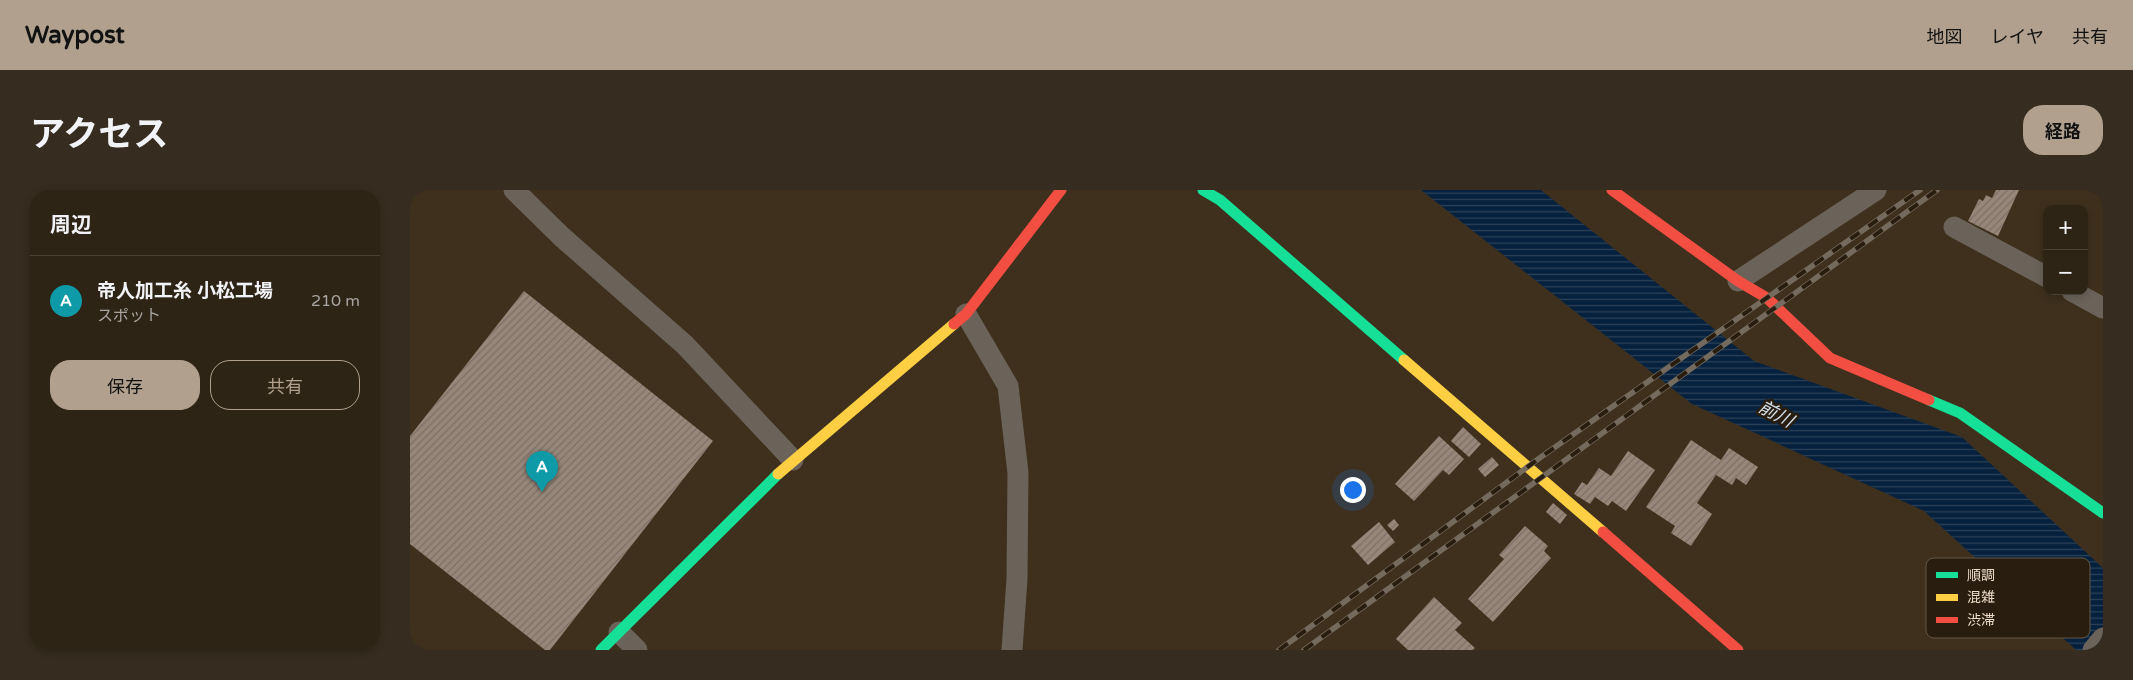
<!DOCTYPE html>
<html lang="ja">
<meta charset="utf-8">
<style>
:root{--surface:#2e2416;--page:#362c1f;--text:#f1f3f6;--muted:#a7a4a1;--line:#494135;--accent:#b0a08d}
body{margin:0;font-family:"Varela Round","Noto Sans JP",sans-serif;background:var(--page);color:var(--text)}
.controls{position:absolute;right:15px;top:15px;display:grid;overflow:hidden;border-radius:10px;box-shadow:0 2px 8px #0003}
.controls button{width:45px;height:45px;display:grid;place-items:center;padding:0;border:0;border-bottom:1px solid var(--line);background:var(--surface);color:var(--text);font:25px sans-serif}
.you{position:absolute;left:942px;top:299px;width:18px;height:18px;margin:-12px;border:4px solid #fff;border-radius:50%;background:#1a73e8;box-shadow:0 0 0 8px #1a73e833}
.badge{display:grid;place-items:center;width:32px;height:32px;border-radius:50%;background:var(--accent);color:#fff;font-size:16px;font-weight:700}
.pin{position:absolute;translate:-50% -41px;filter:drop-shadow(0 1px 2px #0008)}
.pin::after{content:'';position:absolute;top:26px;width:18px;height:15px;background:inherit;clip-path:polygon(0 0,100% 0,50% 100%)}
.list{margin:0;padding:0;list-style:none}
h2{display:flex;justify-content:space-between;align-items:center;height:65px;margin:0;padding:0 20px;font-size:21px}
h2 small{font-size:16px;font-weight:400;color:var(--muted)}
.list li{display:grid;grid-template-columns:32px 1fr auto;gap:15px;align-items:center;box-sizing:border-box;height:90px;padding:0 20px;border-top:1px solid var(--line)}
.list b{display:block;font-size:19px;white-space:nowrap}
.list p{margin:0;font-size:16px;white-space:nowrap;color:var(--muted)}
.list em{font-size:16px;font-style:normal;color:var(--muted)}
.actions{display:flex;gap:10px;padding:15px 20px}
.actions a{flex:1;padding:11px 0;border:1px solid var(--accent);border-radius:20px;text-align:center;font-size:18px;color:var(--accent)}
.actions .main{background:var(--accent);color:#111}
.map{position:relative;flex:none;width:1693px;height:460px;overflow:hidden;border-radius:20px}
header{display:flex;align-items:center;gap:30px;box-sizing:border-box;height:70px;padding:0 25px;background:var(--accent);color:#111}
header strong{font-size:24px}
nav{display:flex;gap:28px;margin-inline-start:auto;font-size:18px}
.intro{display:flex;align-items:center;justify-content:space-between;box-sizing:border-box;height:120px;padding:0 30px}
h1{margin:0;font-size:35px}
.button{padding:12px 22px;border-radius:20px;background:var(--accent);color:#111;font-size:18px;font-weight:700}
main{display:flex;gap:30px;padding:0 30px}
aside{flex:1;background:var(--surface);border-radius:20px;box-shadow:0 2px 8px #0003}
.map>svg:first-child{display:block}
</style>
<header>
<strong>Waypost</strong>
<nav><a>地図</a><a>レイヤ</a><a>共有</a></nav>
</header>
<div class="intro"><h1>アクセス</h1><a class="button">経路</a></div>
<main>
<aside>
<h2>周辺<small></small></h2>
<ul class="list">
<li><span class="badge" style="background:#0f9aa8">A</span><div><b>帝人加工糸 小松工場</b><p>スポット</p></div><em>210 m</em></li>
</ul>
<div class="actions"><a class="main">保存</a><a>共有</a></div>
</aside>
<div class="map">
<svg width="1693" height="460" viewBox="0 0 1693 460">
<defs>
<pattern id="water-rules" width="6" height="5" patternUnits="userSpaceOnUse" patternTransform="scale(1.25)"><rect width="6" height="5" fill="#06213d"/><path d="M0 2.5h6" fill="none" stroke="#2b4158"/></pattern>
<pattern id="building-hatch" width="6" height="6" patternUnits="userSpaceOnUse" patternTransform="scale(1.25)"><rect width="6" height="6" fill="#97877a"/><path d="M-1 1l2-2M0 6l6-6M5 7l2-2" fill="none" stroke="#7b6f65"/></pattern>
</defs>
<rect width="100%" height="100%" fill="#3e301d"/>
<!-- water -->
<path fill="url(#water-rules)" d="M1011,0H1131L1344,171L1552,247L1693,378V460H1666L1514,321L1282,214Z"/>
<!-- building -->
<g fill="url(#building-hatch)">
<path d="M1586,0H1609L1588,46L1558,31L1569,9L1573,11L1576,5L1582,8Z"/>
<path d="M114,101L303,251L140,460H135L0,354V246Z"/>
<path d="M1053,237L1071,254L1059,267L1041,251Z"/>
<path d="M1029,246L1054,269L1039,285L1033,280L1004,311L985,294Z"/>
<path d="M1281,250L1311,270L1319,258L1348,277L1336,295L1326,288L1322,295L1306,285L1287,313L1302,324L1281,356L1261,343L1265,336L1236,317Z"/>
<path d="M1218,261L1245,280L1216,321L1202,311L1198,316L1185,307L1180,314L1164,304L1172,292L1177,295L1189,278L1201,286Z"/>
<path d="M1082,267L1089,275L1075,287L1068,279Z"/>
<path d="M1143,313L1157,325L1150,334L1136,322Z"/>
<path d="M984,329L989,335L983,341L977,335Z"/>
<path d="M969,332L985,352L958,375L941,356Z"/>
<path d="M1115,336L1138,356L1134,361L1141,368L1083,432L1058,409L1094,369L1089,365Z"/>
<path d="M1024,407L1052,433L1045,440L1065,458L1063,460H998L986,449Z"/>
</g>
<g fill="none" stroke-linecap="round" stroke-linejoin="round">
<!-- street -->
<g stroke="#6b635a" stroke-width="21">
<path d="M104,0L152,47L275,155L383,270"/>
<path d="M1544,37L1637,87"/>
<path d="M1328,91L1466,0"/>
<path d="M1662,101L1693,118"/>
<path d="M556,124L598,196L608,283L607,389L602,460"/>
<path d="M209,442L227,460"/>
<path d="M1683,460L1693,448"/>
</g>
<!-- fast -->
<g stroke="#16e098" stroke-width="11">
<path d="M793,0L810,10L994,170"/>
<path d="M1519,210L1550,223L1693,323"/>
<path d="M191,460L368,284"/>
</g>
<!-- slow -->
<g stroke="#ffcf43" stroke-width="11">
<path d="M994,170L1193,342"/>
<path d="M368,284L544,134"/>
</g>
<!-- jam -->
<g stroke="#f24e42" stroke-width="11">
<path d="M1202,0L1328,91L1357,108L1420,168L1519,210"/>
<path d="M544,134L556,124L651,0"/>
<path d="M1193,342L1328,460"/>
</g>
<!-- rail casing -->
<g stroke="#746a5e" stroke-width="5.5">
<g id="rail">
<path d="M869,460L1131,267L1510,0"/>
<path d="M894,460L1527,0"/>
</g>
</g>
<!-- rail -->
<use href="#rail" stroke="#281d0e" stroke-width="4" stroke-dasharray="11" stroke-linecap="butt"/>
</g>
<g text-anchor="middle" stroke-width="5" stroke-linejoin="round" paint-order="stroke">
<!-- water labels -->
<g font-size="18" font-style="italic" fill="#d4e2f0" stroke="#281d0e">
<text transform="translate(1366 224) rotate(28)" y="6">前川</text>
</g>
</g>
<!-- legend -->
<rect x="1516" y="368" width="164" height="80" rx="8" fill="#281d0e" stroke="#635646" stroke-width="1"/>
<rect x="1526" y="382" width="22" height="6" fill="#16e098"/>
<rect x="1526" y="404" width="22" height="7" fill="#ffcf43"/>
<rect x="1526" y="427" width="22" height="6" fill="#f24e42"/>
<g font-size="14" fill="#eddcca">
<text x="1557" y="390">順調</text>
<text x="1557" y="412">混雑</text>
<text x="1557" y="435">渋滞</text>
</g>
</svg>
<div class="controls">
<button>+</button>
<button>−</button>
</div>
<div class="you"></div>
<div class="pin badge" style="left:132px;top:302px;background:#0f9aa8">A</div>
</div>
</main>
